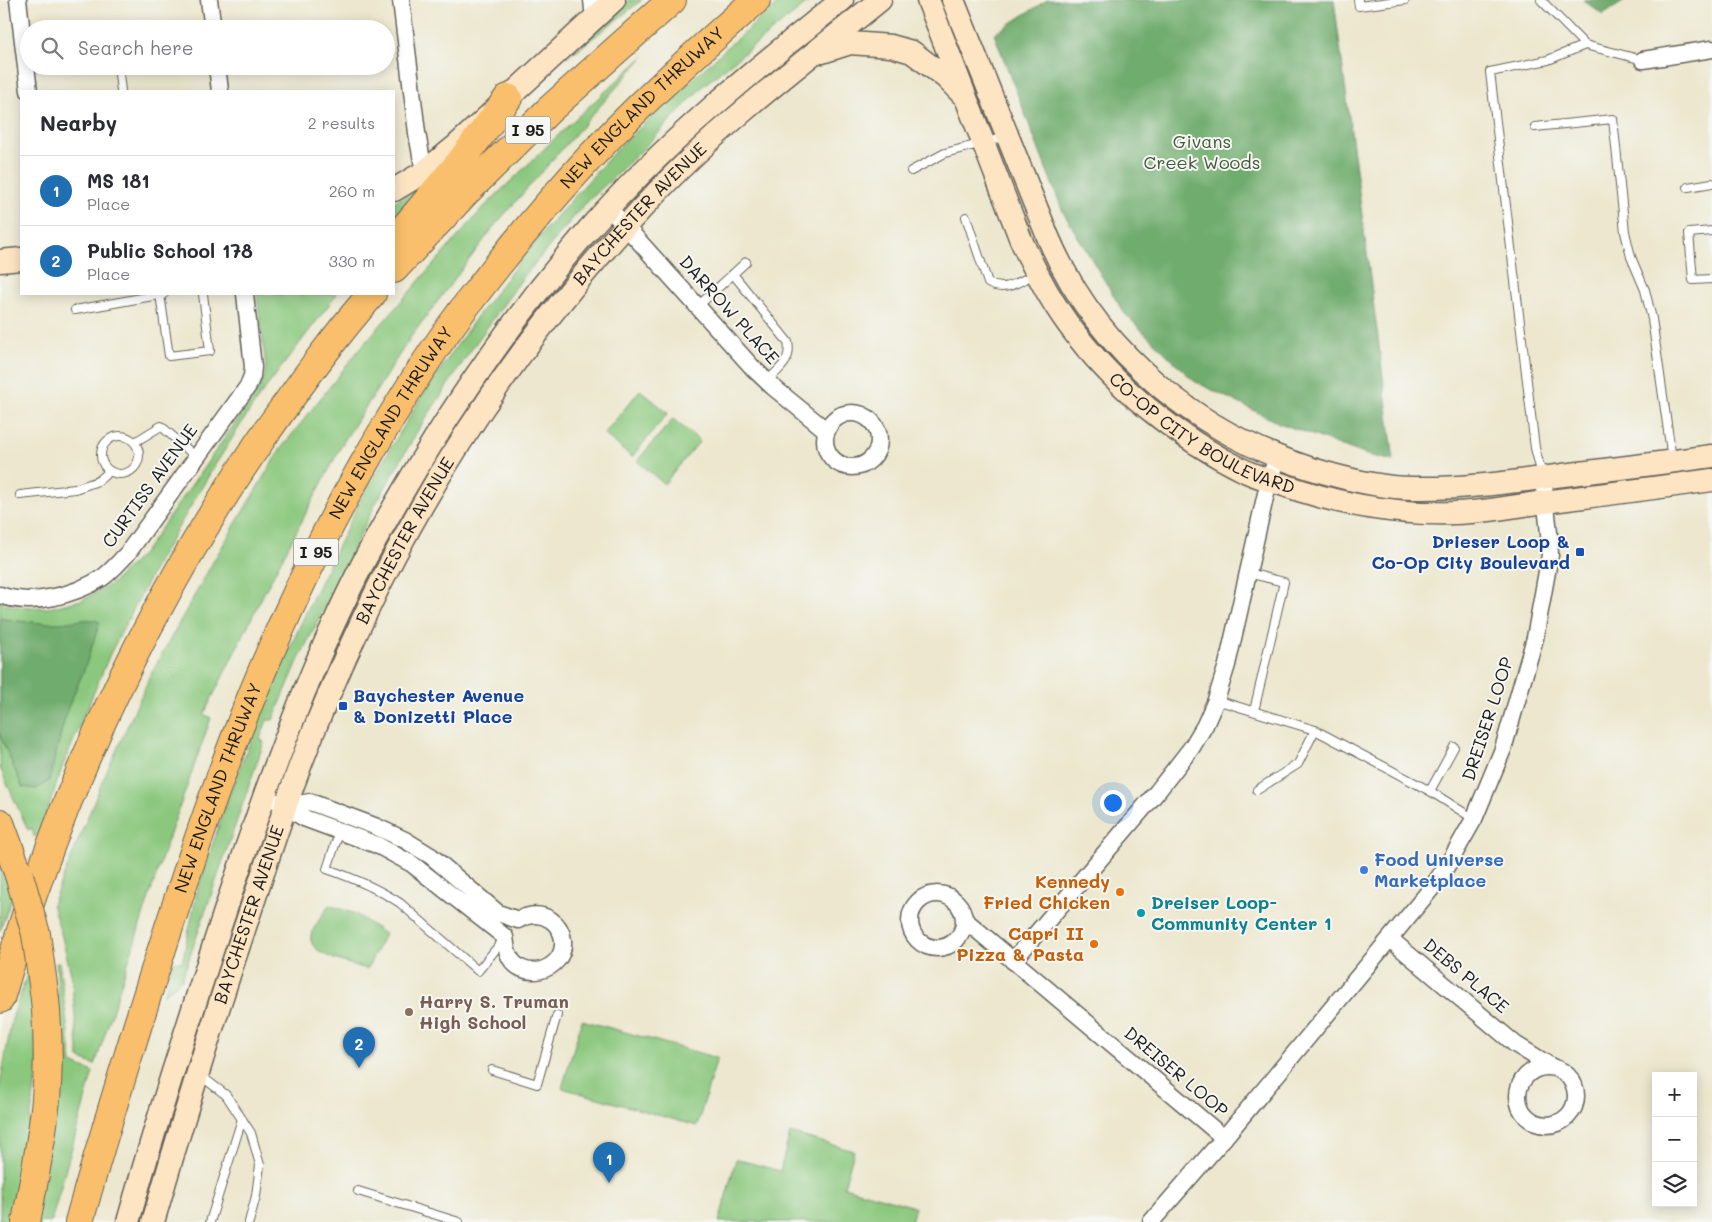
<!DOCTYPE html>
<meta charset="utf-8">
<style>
:root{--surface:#fff;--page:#f2f2f3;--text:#2b2b33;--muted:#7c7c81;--line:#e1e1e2;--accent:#1f6fb2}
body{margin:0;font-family:Mali,sans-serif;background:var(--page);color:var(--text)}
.controls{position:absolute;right:15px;bottom:15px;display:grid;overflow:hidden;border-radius:0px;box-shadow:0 2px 12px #0003}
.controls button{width:45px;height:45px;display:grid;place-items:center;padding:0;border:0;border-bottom:1px solid var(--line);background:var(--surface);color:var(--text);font:25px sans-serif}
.you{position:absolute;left:1112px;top:802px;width:18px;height:18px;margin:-12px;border:4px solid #fff;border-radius:50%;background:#1a73e8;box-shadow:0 0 0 8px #1a73e833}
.badge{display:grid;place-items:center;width:32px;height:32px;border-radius:50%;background:var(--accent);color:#fff;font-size:16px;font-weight:700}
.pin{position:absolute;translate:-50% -41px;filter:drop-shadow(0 1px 2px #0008)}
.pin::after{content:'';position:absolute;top:26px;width:18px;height:15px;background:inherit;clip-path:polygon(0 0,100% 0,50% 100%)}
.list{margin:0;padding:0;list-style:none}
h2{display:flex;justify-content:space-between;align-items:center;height:65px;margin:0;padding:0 20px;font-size:21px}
h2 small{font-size:16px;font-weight:400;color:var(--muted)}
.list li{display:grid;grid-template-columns:32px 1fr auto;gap:15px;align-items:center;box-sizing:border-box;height:70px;padding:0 20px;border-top:1px solid var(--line)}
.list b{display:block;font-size:19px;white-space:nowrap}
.list p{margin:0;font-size:16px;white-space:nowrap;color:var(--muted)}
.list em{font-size:16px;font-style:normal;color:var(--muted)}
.icon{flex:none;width:28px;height:28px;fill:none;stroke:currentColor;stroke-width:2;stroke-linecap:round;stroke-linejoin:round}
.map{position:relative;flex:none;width:1712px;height:1222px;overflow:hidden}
.search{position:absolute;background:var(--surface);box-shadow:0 2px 12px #0003;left:20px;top:20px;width:375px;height:55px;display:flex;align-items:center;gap:12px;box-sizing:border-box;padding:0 18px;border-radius:28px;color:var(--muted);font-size:19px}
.panel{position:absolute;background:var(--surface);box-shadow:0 2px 12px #0003;left:20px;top:90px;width:375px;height:205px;border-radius:0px}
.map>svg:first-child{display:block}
</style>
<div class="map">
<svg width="1712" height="1222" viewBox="0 0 1712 1222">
<rect width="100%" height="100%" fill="#f6f6f2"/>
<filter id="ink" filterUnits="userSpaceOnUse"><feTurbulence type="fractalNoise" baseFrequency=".02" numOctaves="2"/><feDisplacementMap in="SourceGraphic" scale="10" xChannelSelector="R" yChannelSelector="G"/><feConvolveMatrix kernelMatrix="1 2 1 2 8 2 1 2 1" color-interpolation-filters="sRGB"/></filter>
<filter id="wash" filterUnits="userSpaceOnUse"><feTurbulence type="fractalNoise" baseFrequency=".0096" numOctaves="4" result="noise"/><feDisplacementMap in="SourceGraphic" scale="20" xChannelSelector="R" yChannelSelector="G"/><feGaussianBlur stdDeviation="1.12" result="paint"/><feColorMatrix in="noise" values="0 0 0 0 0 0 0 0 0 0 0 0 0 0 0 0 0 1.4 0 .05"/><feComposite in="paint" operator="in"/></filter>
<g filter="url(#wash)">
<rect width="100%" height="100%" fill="#ece7ce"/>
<!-- green -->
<g fill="#8bc87e" stroke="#54724d">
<path d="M629,0H642L567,58L620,8Z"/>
<path d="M782,0H811L704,85L644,148L583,206L521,280L471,350L418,430L375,505L298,661L273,720H267L260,739L264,742L182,979L164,995L173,961L182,962L198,888L230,792L269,694L314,595L365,491L422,396L476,318L534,242L617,149L732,43Z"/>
<path d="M644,56L496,224L410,338L344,441L265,591L204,714L211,718L164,851L95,1065L79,1058L71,974L62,937L52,904L103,780L152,672L213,562L279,451L362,346L484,207L572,122Z"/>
<path d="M419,189L394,221V202Z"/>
<path d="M257,294H337L256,401L215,465L159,560L110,654L62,768L39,835L34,837L32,828L28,830L0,768V602L12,606L49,608L82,600L110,585L143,554L257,392L264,378L266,367Z"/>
<path d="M640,390L668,413L632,457L604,434Z"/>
<path d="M673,419L700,441L664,484L637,461Z"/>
<path d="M0,841L13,895L0,931Z"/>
<path d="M329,905L356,914L385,934L367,969C352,964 302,955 312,932C316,923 324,914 329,905Z"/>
<path d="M59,962L72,1063L93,1072L51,1222H35L60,1018L56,963Z"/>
<path d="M29,968L38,1067L15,1222H0V1085L12,1019Z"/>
<path d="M582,1020L717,1058L697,1126L562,1088Z"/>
<path d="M790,1133L854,1151L844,1187L915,1207L911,1222H719L736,1159L780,1171Z"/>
</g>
<!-- forest -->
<g fill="#70ac6d" stroke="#466444">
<path d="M1047,0H1334L1394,461L1367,455L1279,423L1194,381L1124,313L1063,212L994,34Z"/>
<path d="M1583,0H1626L1603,15Z"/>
<path d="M0,618C19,622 39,623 58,623C71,623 89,616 100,622L84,670L67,710L49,781L37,789L22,787L0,735Z"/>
</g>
</g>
<g filter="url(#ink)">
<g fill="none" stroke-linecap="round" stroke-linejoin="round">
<!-- lane casing -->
<g stroke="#65635a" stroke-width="10">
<g id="lane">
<path d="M1358,0L1359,6L1405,0"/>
<path d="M1541,0L1585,45L1643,60"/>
<path d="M118,66L121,91"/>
<path d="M1535,127L1613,119L1625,232L1631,257L1645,290L1652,319L1672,459"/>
<path d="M911,171L945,153L1005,137"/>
<path d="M1688,187L1712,183"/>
<path d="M966,217L988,283C1005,293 1018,282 1035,274"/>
<path d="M1712,231L1689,233L1693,280L1712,279"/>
<path d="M733,274L788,342C792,361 780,368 767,381"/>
<path d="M160,294L169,356L210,351L203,294"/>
<path d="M697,307L746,262"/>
<path d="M75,310L164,294"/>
<circle cx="120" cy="455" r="19"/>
<path d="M135,442L161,426L196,457"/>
<path d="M1542,475L1535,448L1490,72L1548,60L1585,45"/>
<path d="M20,495L75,489L98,481L110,471"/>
<path d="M1248,573L1284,582L1254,711"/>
<path d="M1216,700L1315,730L1430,791L1474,819"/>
<path d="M1257,790L1298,764L1315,730"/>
<path d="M1430,791L1454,747"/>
<path d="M340,830L327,869C353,878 377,888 400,903L478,971L505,938"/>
<path d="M492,1070L537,1084L557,1015"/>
<path d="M201,1076L226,1095L251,1133L260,1165L256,1196L249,1222"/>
<path d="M358,1191L459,1222"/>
<path d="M210,1222L242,1119"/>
</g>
</g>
<!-- street casing -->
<g stroke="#65635a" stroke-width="19">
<g id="street">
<path d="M18,0L29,91"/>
<path d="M209,0L213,29"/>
<path d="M401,0L417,133L424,172"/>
<path d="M592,0L594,18"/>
<path d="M1643,60L1712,49"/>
<path d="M217,66L220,91"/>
<path d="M609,208L753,368L773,387L827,431"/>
<circle cx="852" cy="440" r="27"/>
<path d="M0,595C32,607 74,595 102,578C112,571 119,562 127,554L248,386L252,376L253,367L245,294"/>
<path d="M278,802L304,818L377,845L412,864L505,937C506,942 506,948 508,953C519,984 566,972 563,940C562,932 558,925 551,920C540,913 530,914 518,920L498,913L431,856L405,840L377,827L310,802L286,806"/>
<circle cx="937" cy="921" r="27"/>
<path d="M965,920L1224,1138"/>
<path d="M1390,939L1515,1044L1552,1067"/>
<path d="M1013,961L1157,792L1192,747L1205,725L1216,700L1227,665L1269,480L1277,458"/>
<circle cx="1547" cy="1096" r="29"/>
<path d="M1151,1222L1224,1138L1431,889L1450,861L1474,819L1503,749L1535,638L1550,555L1549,533L1543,478"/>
</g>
</g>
<!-- secondary casing -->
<g stroke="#65635a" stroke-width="25">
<g id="secondary">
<path id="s1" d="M928,0L1021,240C1034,269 1049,298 1068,324C1114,387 1177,438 1247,472C1258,477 1270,480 1281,484C1337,504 1396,515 1455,513C1485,512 1515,506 1544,502C1600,495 1656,488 1712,480"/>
<path d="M953,0L1048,237C1098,355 1204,439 1326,473C1354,481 1384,488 1413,488C1464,489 1513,482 1563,475C1613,469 1662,463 1712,456"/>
<path d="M822,52L850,43L891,46L912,52L945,77L962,94"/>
<path d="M394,190L424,172L456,146L614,0"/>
<path d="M0,261L21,259"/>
<path d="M128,1222C161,1105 199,990 237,875C273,768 313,660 365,559C428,441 502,330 589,229C664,143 753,71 842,0"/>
<path id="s2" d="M153,1222C185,1112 219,1003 256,894C269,855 282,815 296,777C316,722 340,668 365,615C439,458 539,316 659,190C726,120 805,61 880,0"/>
</g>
</g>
<!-- highway casing -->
<g stroke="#65635a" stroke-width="30">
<g id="highway">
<path d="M394,240L461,161L508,98"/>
<path d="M394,269L467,191L549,110L672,0"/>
<path d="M0,823L19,875"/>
<path d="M0,999C57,800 145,609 262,438C297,389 332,339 372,294"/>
<path d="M26,1222C34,1181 42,1141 46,1099C49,1066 48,1032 45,999"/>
<path id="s3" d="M79,1222C96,1160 115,1099 134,1037C195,841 259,646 362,467C396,407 432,348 475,294C523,232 574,171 630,116C670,76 713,38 756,0"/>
</g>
</g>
<!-- lane -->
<use href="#lane" stroke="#fff" stroke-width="8"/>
<!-- street -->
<use href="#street" stroke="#fff" stroke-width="16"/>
<!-- secondary -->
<use href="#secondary" stroke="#fde5c4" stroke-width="22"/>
<!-- highway -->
<use href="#highway" stroke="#f9bf6c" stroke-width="28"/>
<!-- highway-bridge casing -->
<g stroke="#65635a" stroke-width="30" stroke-linecap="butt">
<path id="highway-bridge" d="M19,875L36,934L45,999"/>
</g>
<!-- highway-bridge -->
<use href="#highway-bridge" stroke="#f9bf6c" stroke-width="28"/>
</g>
</g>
<!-- markers -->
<g fill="#1a4fb4" stroke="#f6f6f2" stroke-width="2">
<rect x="1575" y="547" width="10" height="10" rx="2.5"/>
<rect x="338" y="701" width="10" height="10" rx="2.5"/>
</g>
<circle fill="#3f7fe0" stroke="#f6f6f2" stroke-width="2" cx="1364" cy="870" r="5"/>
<g fill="#e8710a" stroke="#f6f6f2" stroke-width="2">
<circle cx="1120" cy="892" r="5"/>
<circle cx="1094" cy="944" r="5"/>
</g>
<circle fill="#0f9aa8" stroke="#f6f6f2" stroke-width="2" cx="1141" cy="913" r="5"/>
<circle fill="#8d6e63" stroke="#f6f6f2" stroke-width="2" cx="409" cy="1012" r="5"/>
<g text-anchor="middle" stroke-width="4" stroke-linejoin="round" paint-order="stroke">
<!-- shield labels -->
<g fill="#f6f6f2" stroke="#5d5d5c" stroke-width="1">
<rect x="505.5" y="116.5" width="45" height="27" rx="4"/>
<rect x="293.5" y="538.5" width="45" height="27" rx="4"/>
</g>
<g font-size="16" font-weight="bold" fill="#1c1c1c">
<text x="528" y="136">I 95</text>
<text x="316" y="558">I 95</text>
</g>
<!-- street labels -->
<g font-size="18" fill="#1c1c1c" stroke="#f6f6f2">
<text dy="6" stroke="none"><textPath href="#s3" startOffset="1266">NEW ENGLAND THRUWAY</textPath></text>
<text dy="6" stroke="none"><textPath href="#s2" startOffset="1132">BAYCHESTER AVENUE</textPath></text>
<text transform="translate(729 310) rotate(48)" y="6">DARROW PLACE</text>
<text dy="6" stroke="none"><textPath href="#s3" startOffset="861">NEW ENGLAND THRUWAY</textPath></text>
<text dy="6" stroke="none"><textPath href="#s1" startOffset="530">CO-OP CITY BOULEVARD</textPath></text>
<text transform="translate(150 486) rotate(-54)" y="6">CURTISS AVENUE</text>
<text dy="6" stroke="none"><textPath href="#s2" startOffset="728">BAYCHESTER AVENUE</textPath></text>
<text transform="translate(1488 719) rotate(-72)" y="6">DREISER LOOP</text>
<text dy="6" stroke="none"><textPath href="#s3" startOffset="456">NEW ENGLAND THRUWAY</textPath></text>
<text dy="6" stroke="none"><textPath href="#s2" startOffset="322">BAYCHESTER AVENUE</textPath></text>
<text transform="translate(1466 976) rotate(40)" y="6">DEBS PLACE</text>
<text transform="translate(1176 1072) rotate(40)" y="6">DREISER LOOP</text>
</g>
<!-- park labels -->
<g font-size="18" fill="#43583e" stroke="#f6f6f2">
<text x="1202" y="148">Givans<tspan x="1202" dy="21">Creek Woods</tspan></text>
</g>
<!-- transit labels -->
<g font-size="18" font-weight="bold" fill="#164399" stroke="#f6f6f2" text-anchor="end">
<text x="1570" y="548">Drieser Loop &amp;<tspan x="1570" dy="21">Co-Op City Boulevard</tspan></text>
<text x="353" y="702" text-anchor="start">Baychester Avenue<tspan x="353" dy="21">&amp; Donizetti Place</tspan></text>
</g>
<!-- shop labels -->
<g font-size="18" font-weight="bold" fill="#366cbe" stroke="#f6f6f2" text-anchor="start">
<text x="1374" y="866">Food Universe<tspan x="1374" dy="21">Marketplace</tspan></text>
</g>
<!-- food labels -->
<g font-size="18" font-weight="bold" fill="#c56008" stroke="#f6f6f2" text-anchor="end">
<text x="1110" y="888">Kennedy<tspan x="1110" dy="21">Fried Chicken</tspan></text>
<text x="1084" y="940">Capri II<tspan x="1084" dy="21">Pizza &amp; Pasta</tspan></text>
</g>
<!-- culture labels -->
<g font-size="18" font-weight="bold" fill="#0d838f" stroke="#f6f6f2" text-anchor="start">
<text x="1151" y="909">Dreiser Loop-<tspan x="1151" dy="21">Community Center 1</tspan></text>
</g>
<!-- education labels -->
<g font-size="18" font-weight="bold" fill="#785e54" stroke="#f6f6f2" text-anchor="start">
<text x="419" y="1008">Harry S. Truman<tspan x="419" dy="21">High School</tspan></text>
</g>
</g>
</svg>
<div class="controls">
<button>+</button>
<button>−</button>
<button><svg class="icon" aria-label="layers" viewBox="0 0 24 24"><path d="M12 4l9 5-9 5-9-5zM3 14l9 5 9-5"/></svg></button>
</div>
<div class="you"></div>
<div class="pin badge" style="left:609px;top:1183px">1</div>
<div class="pin badge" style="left:359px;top:1068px">2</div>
<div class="search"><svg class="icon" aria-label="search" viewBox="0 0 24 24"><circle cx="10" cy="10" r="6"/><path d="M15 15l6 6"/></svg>Search here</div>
<section class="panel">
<h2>Nearby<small>2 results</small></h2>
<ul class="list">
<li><span class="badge">1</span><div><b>MS 181</b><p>Place</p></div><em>260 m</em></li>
<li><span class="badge">2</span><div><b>Public School 178</b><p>Place</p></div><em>330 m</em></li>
</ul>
</section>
</div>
